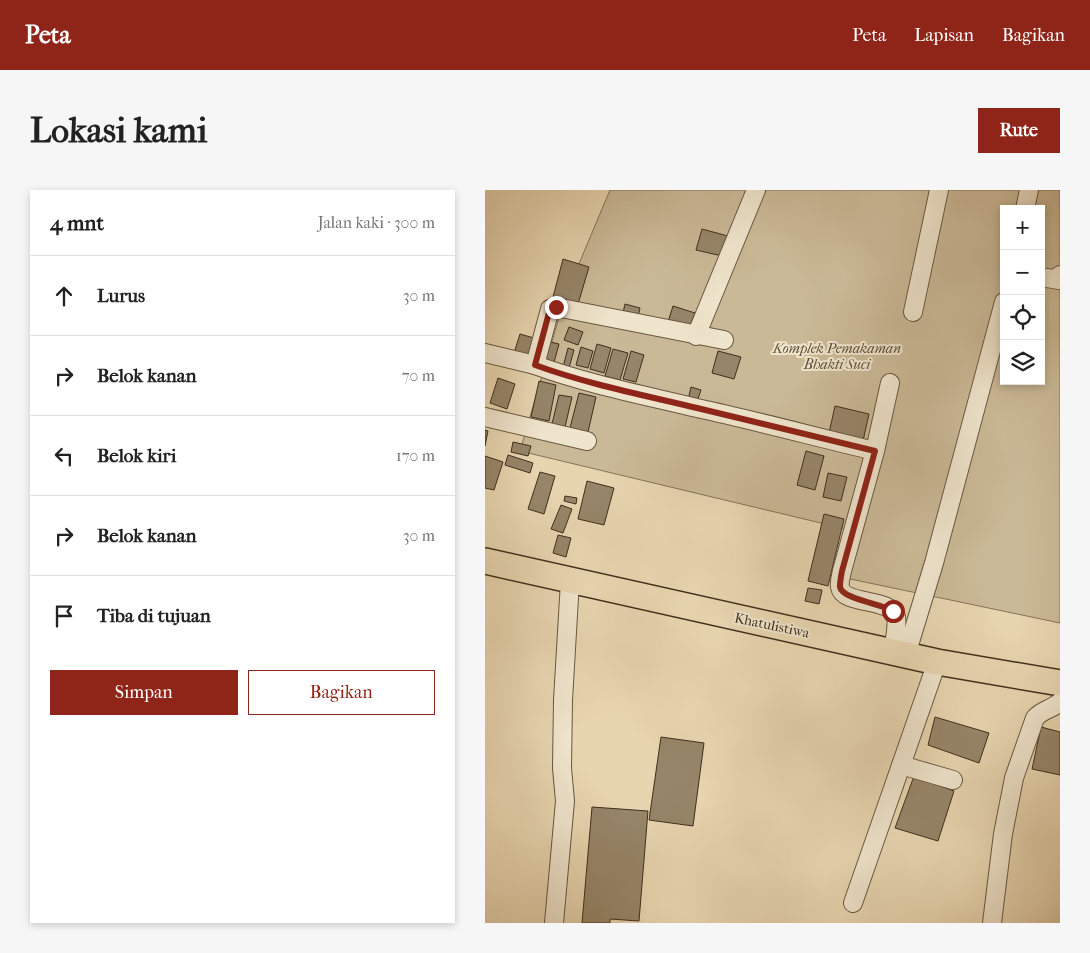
<!DOCTYPE html>
<html lang="id">
<meta charset="utf-8">
<style>
:root{--surface:#fff;--page:#f6f6f6;--text:#222;--muted:#767676;--line:#e0e0e0;--accent:#8f2418}
body{margin:0;font-family:"IM FELL French Canon",serif;background:var(--page);color:var(--text)}
.controls{position:absolute;right:15px;top:15px;display:grid;overflow:hidden;border-radius:0px;box-shadow:0 2px 8px #0003}
.controls button{width:45px;height:45px;display:grid;place-items:center;padding:0;border:0;border-bottom:1px solid var(--line);background:var(--surface);color:var(--text);font:25px sans-serif}
.stop{position:absolute;width:15px;height:15px;margin:-11px;border:4px solid #8f2418;border-radius:50%;background:#fff}
.stop.end{background:#8f2418;border-color:#fff;box-shadow:0 1px 5px #0008}
.list{margin:0;padding:0;list-style:none}
h2{display:flex;justify-content:space-between;align-items:center;height:65px;margin:0;padding:0 20px;font-size:21px}
h2 small{font-size:16px;font-weight:400;color:var(--muted)}
.list li{display:grid;grid-template-columns:32px 1fr auto;gap:15px;align-items:center;box-sizing:border-box;height:80px;padding:0 20px;border-top:1px solid var(--line)}
.list b{display:block;font-size:19px;white-space:nowrap}
.list em{font-size:16px;font-style:normal;color:var(--muted)}
.actions{display:flex;gap:10px;padding:15px 20px}
.actions a{flex:1;padding:11px 0;border:1px solid var(--accent);border-radius:0px;text-align:center;font-size:18px;color:var(--accent)}
.actions .main{background:var(--accent);color:#fff}
.icon{flex:none;width:28px;height:28px;fill:none;stroke:currentColor;stroke-width:2;stroke-linecap:round;stroke-linejoin:round}
.map{position:relative;flex:none;width:575px;height:733px;overflow:hidden;border-radius:0px}
header{display:flex;align-items:center;gap:30px;box-sizing:border-box;height:70px;padding:0 25px;background:var(--accent);color:#fff}
header strong{font-size:24px}
nav{display:flex;gap:28px;margin-inline-start:auto;font-size:18px}
.intro{display:flex;align-items:center;justify-content:space-between;box-sizing:border-box;height:120px;padding:0 30px}
h1{margin:0;font-size:35px}
.button{padding:12px 22px;border-radius:0px;background:var(--accent);color:#fff;font-size:18px;font-weight:700}
main{display:flex;gap:30px;padding:0 30px}
aside{flex:1;background:var(--surface);border-radius:0px;box-shadow:0 2px 8px #0003}
.map>svg:first-child{display:block}
</style>
<header>
<strong>Peta</strong>
<nav><a>Peta</a><a>Lapisan</a><a>Bagikan</a></nav>
</header>
<div class="intro"><h1>Lokasi kami</h1><a class="button">Rute</a></div>
<main>
<aside>
<h2>4 mnt<small>Jalan kaki · 300 m</small></h2>
<ul class="list">
<li><svg class="icon" aria-label="ahead" viewBox="0 0 24 24"><path d="M12 20V5M6 11l6-6 6 6"/></svg><div><b>Lurus</b></div><em>30 m</em></li>
<li><svg class="icon" aria-label="right" viewBox="0 0 24 24"><path d="M7 20v-9h11M14 6l5 5-5 5"/></svg><div><b>Belok kanan</b></div><em>70 m</em></li>
<li><svg class="icon" aria-label="left" viewBox="0 0 24 24"><path d="M17 20v-9H6M10 6l-5 5 5 5"/></svg><div><b>Belok kiri</b></div><em>170 m</em></li>
<li><svg class="icon" aria-label="right" viewBox="0 0 24 24"><path d="M7 20v-9h11M14 6l5 5-5 5"/></svg><div><b>Belok kanan</b></div><em>30 m</em></li>
<li><svg class="icon" aria-label="arrive" viewBox="0 0 24 24"><path d="M6 21V4h12l-3 4 3 4H6"/></svg><div><b>Tiba di tujuan</b></div></li>
</ul>
<div class="actions"><a class="main">Simpan</a><a>Bagikan</a></div>
</aside>
<div class="map">
<svg width="575" height="733" viewBox="0 0 575 733">
<rect width="100%" height="100%" fill="#e7d5b0"/>
<filter id="stains"><feTurbulence type="fractalNoise" baseFrequency=".004" numOctaves="4"/><feColorMatrix values="0 0 0 0 .2 0 0 0 0 .09 0 0 0 0 .02 0 0 0 .5 -.17"/></filter>
<radialGradient id="worn" r=".72"><stop offset=".6" stop-color="#630" stop-opacity="0"/><stop offset="1" stop-color="#630" stop-opacity=".3"/></radialGradient>
<!-- green -->
<path fill="#cab997" stroke="#84745a" fill-rule="evenodd" d="M125,0H575V433L351,386L365,340L35,261L80,107ZM519,19H556V191H519Z"/>
<!-- building -->
<g fill="#968569" stroke="#3f2f1c">
<path d="M217,39L243,46L237,66L211,60Z"/>
<path d="M78,69L104,77L93,114L68,107Z"/>
<path d="M140,114L155,118L152,131L137,127Z"/>
<path d="M188,116L210,123L204,139L183,132Z"/>
<path d="M84,137L98,142L93,155L79,150Z"/>
<path d="M35,144L56,150L49,173L28,166Z"/>
<path d="M61,151L74,154L68,176L55,172Z"/>
<path d="M112,154L126,158L119,183L105,179Z"/>
<path d="M96,157L108,161L103,178L91,175Z"/>
<path d="M83,158L89,160L84,178L78,177Z"/>
<path d="M128,159L143,163L135,190L120,186Z"/>
<path d="M146,161L159,165L151,192L138,189Z"/>
<path d="M233,161L256,167L249,189L227,183Z"/>
<path d="M13,188L30,194L22,219L5,213Z"/>
<path d="M54,191L71,195L64,231L46,227Z"/>
<path d="M206,197L216,200L212,212L203,210Z"/>
<path d="M94,203L111,207L103,242L85,238Z"/>
<path d="M74,205L87,207L80,237L67,234Z"/>
<path d="M350,216L384,224L378,251L344,243Z"/>
<path d="M0,240L3,241L0,256Z"/>
<path d="M28,252L46,256L43,266L26,262Z"/>
<path d="M321,261L339,266L330,300L312,295Z"/>
<path d="M23,265L48,273L45,283L20,275Z"/>
<path d="M0,266L18,272L9,300L0,298Z"/>
<path d="M55,282L70,286L59,324L43,319Z"/>
<path d="M343,283L362,287L356,311L338,307Z"/>
<path d="M102,291L129,298L119,335L93,329Z"/>
<path d="M80,306L92,308L91,314L79,311Z"/>
<path d="M76,315L87,319L78,343L66,339Z"/>
<path d="M339,324L359,329L343,396L323,391Z"/>
<path d="M73,345L86,348L81,367L68,363Z"/>
<path d="M323,398L337,400L334,414L320,411Z"/>
<path d="M450,527L504,543L494,573L443,555Z"/>
<path d="M556,537L575,542V585L547,579Z"/>
<path d="M176,547L219,553L208,636L164,630Z"/>
<path d="M429,586L469,601L453,651L410,638Z"/>
<path d="M107,617L163,621L154,731L125,729V733H97Z"/>
</g>
<g fill="none" stroke-linecap="round" stroke-linejoin="round">
<!-- minor casing -->
<g stroke="#695841" stroke-width="20">
<g id="minor">
<path d="M540,19L544,0"/>
<path d="M556,87L574,90L575,85"/>
<path d="M428,122L454,0"/>
<path d="M211,146L271,0"/>
<path d="M0,163L50,175L65,119L71,117L239,150"/>
<path d="M50,175C102,194 158,205 212,218C272,231 331,247 390,261"/>
<path d="M405,193L390,261L357,381C356,386 354,392 355,397C358,416 407,407 411,427C413,438 409,451 408,462"/>
<path d="M0,227L102,251"/>
<path d="M421,465L449,373L519,112"/>
<path d="M416,575L468,590"/>
<path d="M368,713L452,472"/>
<path d="M69,733L80,611L77,578L78,510L85,391"/>
<path d="M507,733L518,644L529,588L550,528C557,520 567,519 575,512"/>
</g>
</g>
<!-- highway casing -->
<g stroke="#3f2f1c" stroke-width="28">
<path id="highway" d="M0,371L452,472L575,493"/>
</g>
<!-- minor -->
<use href="#minor" stroke="#efe4cc" stroke-width="18"/>
<!-- highway -->
<use href="#highway" stroke="#e7d5b0" stroke-width="25"/>
</g>
<g fill="none" stroke-linecap="round" stroke-linejoin="round">
<!-- route -->
<path stroke="#8f2418" stroke-width="6" d="M71,117L65,119L50,175C102,194 158,205 212,218C272,232 331,247 390,261L357,381C356,386 355,393 355,397C357,409 397,414 408,421"/>
</g>
<g text-anchor="middle" stroke-width="4" stroke-linejoin="round" paint-order="stroke">
<!-- park labels -->
<g font-size="14" font-style="italic" fill="#5b4b35" stroke="#efe4cc">
<text x="352" y="163">Komplek Pemakaman<tspan x="352" dy="16">Bhakti Suci</tspan></text>
</g>
<!-- street labels -->
<g font-size="14" fill="#3f2f1c" stroke="#efe4cc">
<text transform="translate(287 435) rotate(12)" y="5">Khatulistiwa</text>
</g>
</g>
<rect width="100%" height="100%" filter="url(#stains)"/>
<rect width="100%" height="100%" fill="url(#worn)"/>
</svg>
<div class="controls">
<button>+</button>
<button>−</button>
<button><svg class="icon" aria-label="locate" viewBox="0 0 24 24"><circle cx="12" cy="12" r="6"/><path d="M12 2v4M12 18v4M2 12h4M18 12h4"/></svg></button>
<button><svg class="icon" aria-label="layers" viewBox="0 0 24 24"><path d="M12 4l9 5-9 5-9-5zM3 14l9 5 9-5"/></svg></button>
</div>
<div class="stop" style="left:408px;top:421px"></div>
<div class="stop end" style="left:71px;top:117px"></div>
</div>
</main>
